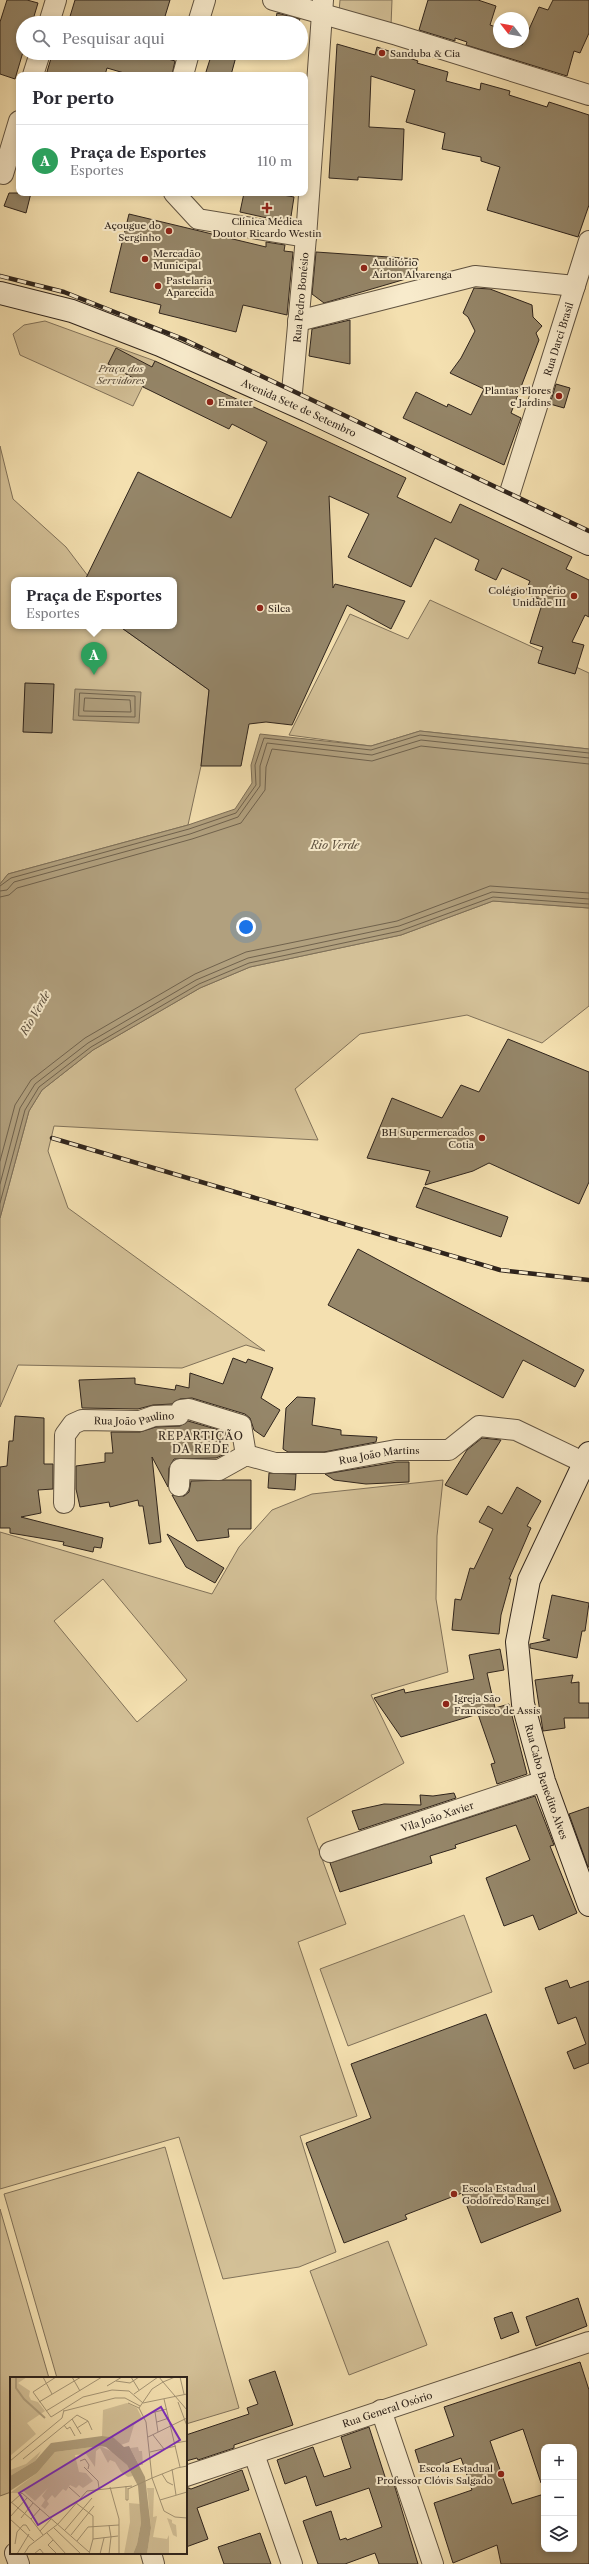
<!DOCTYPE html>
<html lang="pt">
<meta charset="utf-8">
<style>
:root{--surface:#fff;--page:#f7f7f7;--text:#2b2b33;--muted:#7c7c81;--line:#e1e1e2;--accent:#8f2418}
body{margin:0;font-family:"Libre Caslon Text",serif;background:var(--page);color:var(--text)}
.controls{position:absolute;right:12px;bottom:12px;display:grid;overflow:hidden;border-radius:8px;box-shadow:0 2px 6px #0003}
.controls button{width:36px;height:36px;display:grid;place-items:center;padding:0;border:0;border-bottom:1px solid var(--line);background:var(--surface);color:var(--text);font:20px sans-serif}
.compass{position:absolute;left:493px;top:12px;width:36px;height:36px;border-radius:50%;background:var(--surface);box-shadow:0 2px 6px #0003;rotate:301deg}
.you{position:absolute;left:246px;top:927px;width:14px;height:14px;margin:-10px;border:3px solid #fff;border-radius:50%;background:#1a73e8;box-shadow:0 0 0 6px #1a73e833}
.badge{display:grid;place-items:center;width:26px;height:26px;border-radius:50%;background:var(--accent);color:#fff;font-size:13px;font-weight:700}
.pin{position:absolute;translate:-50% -33px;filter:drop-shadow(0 1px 2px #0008)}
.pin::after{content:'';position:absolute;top:21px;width:14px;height:12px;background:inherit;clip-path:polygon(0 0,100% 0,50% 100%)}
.popup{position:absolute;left:11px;top:577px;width:166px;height:52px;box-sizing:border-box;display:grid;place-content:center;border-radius:8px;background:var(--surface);filter:drop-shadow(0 1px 3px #0005);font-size:13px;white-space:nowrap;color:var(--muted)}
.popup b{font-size:15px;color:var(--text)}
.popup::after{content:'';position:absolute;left:50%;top:100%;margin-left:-8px;border:8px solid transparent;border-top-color:var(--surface)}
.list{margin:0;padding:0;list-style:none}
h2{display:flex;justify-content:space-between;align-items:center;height:52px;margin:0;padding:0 16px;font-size:17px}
h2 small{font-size:13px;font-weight:400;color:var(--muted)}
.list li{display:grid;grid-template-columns:26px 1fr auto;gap:12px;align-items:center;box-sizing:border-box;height:72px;padding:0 16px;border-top:1px solid var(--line)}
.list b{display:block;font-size:15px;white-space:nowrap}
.list p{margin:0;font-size:13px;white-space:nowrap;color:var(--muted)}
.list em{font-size:13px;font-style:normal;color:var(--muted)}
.icon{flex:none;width:22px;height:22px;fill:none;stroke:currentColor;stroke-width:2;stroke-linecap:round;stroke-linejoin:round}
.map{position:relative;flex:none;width:589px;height:2564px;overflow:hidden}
.search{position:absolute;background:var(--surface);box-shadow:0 2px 6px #0003;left:16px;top:16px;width:292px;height:44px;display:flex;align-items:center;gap:10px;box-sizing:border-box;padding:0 14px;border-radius:22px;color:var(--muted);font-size:15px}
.panel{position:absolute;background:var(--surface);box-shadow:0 2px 6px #0003;left:16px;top:72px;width:292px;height:124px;border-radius:8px}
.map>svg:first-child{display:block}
</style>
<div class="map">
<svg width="589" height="2564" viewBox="0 0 589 2564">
<rect width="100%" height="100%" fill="#f4e0b0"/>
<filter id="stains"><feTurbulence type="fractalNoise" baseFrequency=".005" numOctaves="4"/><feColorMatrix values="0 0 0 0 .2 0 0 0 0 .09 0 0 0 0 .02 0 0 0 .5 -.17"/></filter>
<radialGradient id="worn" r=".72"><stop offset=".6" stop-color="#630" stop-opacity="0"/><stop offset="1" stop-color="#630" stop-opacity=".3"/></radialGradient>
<!-- green -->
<g fill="#d3c097" stroke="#81725a" fill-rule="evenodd">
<path d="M340,0H392L391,26L339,12Z"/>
<path d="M45,321L155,361L133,406L20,355L13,334L24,325Z"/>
<path d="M0,446L13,499L66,547L91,580H14V626H119L209,690L201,766L188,825L8,874L0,884Z"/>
<path d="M430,600L589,673V749L420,731L371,746L289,735L350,614L408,639Z"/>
<path d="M493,901L589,908V1006L542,1043L467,1015L360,1034L295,1089L318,1140L54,1126L48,1151L68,1208L265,1351L246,1345L182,1368L18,1365L0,1407V1218L29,1111L42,1090L93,1050L200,988L250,967L401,935Z"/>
<path d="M443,1480L437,1536L436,1599L448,1672L371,1695L404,1763L307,1818L346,1924L298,1942L357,2116L300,2136L336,2252L299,2267L223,2279L179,2137L0,2189V1532L212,1594L239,1547L272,1510L312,1494ZM103,1579L187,1680L137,1722L54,1621Z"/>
<path d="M464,1915L492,1992L348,2046L320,1969Z"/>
<path d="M165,2147L239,2408L186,2424V2378H57L4,2194Z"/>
<path d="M0,2209L49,2378H11V2492L0,2496Z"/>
<path d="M388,2241L427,2345L349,2375L310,2271Z"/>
</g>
<!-- water -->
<g fill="#b1a07e" stroke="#7d6e57">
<path d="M75,689L141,692L139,723L73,720Z"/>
<path d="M420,731L589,749V908L493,901L401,935L250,967L200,988L93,1050L42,1090L29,1111L0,1218V884L8,874L188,825L235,809L252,783L251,765L260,734L371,746Z"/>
</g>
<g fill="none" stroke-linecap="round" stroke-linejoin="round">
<!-- shore -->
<g stroke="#70624d" stroke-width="1">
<path d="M80,693L135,696V717L79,716Z"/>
<path d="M85,698L130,700L131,712L84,711Z"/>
<path d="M0,886L11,878L189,829L236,813L256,785L255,765L264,738L371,750L420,735L589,753"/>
<path d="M0,891L7,890L14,882L190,834L238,817L260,786V766L267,743L372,755L421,740L589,758"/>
<path d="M0,897L9,895L17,888L192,839L241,823L265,790L266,767L272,749L372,761L421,746L589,764"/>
<path d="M0,1161L15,1105L31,1080L85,1038L195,974L246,952L397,921L490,886L589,893"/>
<path d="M0,1184L20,1108L35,1084L88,1043L196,980L248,958L399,926L492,892L589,899"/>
<path d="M0,1203L25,1110L39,1087L91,1047L199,984L249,963L400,931L493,897L589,904"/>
</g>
</g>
<!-- building -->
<g fill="#958669" stroke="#2f241c" fill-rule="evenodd">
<path d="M7,0H27L38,3L32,23H23V52L15,79L0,74V22Z"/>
<path d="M75,0H170L163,23H68Z"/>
<path d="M428,0H478L496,6L490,25L499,28V42H512L522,45L539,7L548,10L553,0H589V33L580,53L574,51L567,76L466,45L467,42L455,38V41L419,30Z"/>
<path d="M277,13L300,19L298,23H275Z"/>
<path d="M337,44L375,55L377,47L418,61L417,63L448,72L446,81L480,90L481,83L510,91L509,95L547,107L549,102L589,115V205L578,237L487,210L500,167L481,161V157L442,149L445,133L406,122L415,90L371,76L369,127L404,129L402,180L358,177V180L329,178Z"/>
<path d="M63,53H148L175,61L172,75H131L107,68L105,75H46L52,55L62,58Z"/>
<path d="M212,53H237L231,75H205Z"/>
<path d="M9,193H31L26,213L4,206Z"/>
<path d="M244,193H272L294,197L290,223L240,212Z"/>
<path d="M129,214L266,247V242L285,245L284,251L293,252L287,315L243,305L236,332L159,313L161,305L110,292Z"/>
<path d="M316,252L418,259L416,276L324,303L312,294Z"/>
<path d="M474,288L490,289L532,305L533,317L542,326L536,333L539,340L511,413L521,418L504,465L403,418L416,392L447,407L448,404L471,415L484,389L450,373L461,358L475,331L468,317L463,313Z"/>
<path d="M350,320V364L309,356L312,329Z"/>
<path d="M116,348L152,367L155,361L406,478L397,497L451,523L460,504L572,557L566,569L589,580V617L585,615L572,642L584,645L575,674L538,663L543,647L530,643L543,601L525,593L530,581L502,568L496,580L475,570L479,560L435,538L411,587L348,557L369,514L329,496L333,588L335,584L405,601L391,629L347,605L292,725L266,722L249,724L241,766H201L209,690L119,626H174V580H85L138,472L231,518L267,442L232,424L229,429L143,387L144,384L108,364Z"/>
<path d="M556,384L570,388L564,408L550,404Z"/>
<path d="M25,683L54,684L52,733L23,732Z"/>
<path d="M508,1039L589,1072V1182L579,1204L489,1163L473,1171L425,1185L430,1171L367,1158L392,1098L442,1118L461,1085L479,1092Z"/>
<path d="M424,1187L508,1217L501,1237L416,1207Z"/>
<path d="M358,1249L584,1370L575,1387L523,1360L503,1398L328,1305Z"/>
<path d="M233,1358L246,1363L248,1359L273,1368L261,1398L280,1410L264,1437L254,1430L250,1418L245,1414L192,1398L180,1399L172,1404L153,1405L138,1409L82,1408L79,1380L135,1378V1384L175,1390L176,1385L189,1388L190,1373L223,1384Z"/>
<path d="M297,1397L315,1398L312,1425L341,1430V1435L377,1437L376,1442L324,1452H288L283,1449L286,1408Z"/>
<path d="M15,1416L44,1418V1464H53V1489L38,1490L41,1513L21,1517L103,1538L101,1548L94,1547L93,1552L63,1545L64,1542L10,1533V1528H0V1467L7,1466L9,1441H13Z"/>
<path d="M188,1421L226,1432L223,1455L216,1458L174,1459L169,1468L168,1487L152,1457L161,1542L149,1544L143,1506H139L138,1500L110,1507L109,1502L80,1507L76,1489V1466L105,1462V1453H113L111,1432H140L156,1427L180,1426Z"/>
<path d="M482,1438L501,1440L467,1495L445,1485L467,1450Z"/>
<path d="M397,1462H409V1482L366,1484L334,1480L325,1474Z"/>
<path d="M269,1473L296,1474L295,1490L268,1488Z"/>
<path d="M225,1480H251V1529H228L229,1537L197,1541L172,1495L184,1496L189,1492L191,1481Z"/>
<path d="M517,1487L541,1501L527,1526L531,1528L509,1579H511L501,1615L499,1634L452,1630L455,1599L461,1600L470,1568L474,1569L493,1529L479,1522L488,1506L502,1514Z"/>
<path d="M167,1534L224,1568L215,1583L186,1567Z"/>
<path d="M552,1595L589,1603L585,1631H582L577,1658L530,1648V1644L550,1640L543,1638Z"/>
<path d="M500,1649L504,1670L487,1673L495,1708L509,1704L527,1774L497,1784L491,1764L495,1763L478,1714L401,1737L374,1698L404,1689L405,1693L474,1679L469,1655Z"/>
<path d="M573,1675L571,1683L579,1682V1703H589V1718H564L565,1728L543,1731L535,1680Z"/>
<path d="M454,1793L456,1798L359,1830L352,1811L384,1804L421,1805L420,1795L433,1796Z"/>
<path d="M535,1796L554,1845L550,1846L577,1913L539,1930L533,1915L504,1926L486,1878L530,1860L516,1825L455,1845L456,1848L430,1856L432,1863L340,1892L330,1863Z"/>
<path d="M589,1807V1867H588L569,1814Z"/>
<path d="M567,1980L570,1988L589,1981V2063L574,2069L567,2052L586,2044L576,2017L558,2024L545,1988Z"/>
<path d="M486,2014L561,2211L481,2243L462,2193L405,2215L407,2219L344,2243L306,2143L371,2118L351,2064Z"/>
<path d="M578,2298L587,2326L536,2346L526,2317Z"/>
<path d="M512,2312L519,2332L501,2339L494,2318Z"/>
<path d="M580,2362L589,2390V2564H501L497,2545L453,2563L434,2503L472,2490L461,2458L422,2472L415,2450L454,2436L444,2407ZM523,2429L541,2483H544V2447H574V2549H544V2494L512,2504L490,2441Z"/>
<path d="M275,2371L293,2425L234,2445V2448L198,2460L197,2458L186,2461V2435L249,2414L247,2408L258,2404L249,2380Z"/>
<path d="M369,2427L388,2486L394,2484L418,2564H379L375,2553L345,2564H318L303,2521L331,2511L340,2540L346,2538L347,2540L382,2527L369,2488L316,2506L306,2476L285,2484L277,2460L313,2447L324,2477L351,2468L341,2437Z"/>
<path d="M242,2470L249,2490L197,2508L208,2539L186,2547V2487L191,2489Z"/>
<path d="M260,2533L271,2564H224L218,2547Z"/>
</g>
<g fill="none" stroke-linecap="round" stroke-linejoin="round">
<!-- minor casing -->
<g stroke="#605341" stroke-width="22">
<g id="minor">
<path d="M273,0L397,35L589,95"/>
<path d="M49,23L56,0"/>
<path d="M198,23L205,0"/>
<path d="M33,75L40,53"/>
<path d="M183,75L189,53"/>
<path d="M3,174L19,121"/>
<path d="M174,193L198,219L306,237"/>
<path d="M298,321L475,276L575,286"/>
<path id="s1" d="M291,403L306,237L323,0"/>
<path id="s2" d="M506,505L589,241"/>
<path id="s3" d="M179,1486L180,1469L219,1470L246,1455L275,1463H325L396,1450H449L479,1426L516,1430L585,1463"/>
<path id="s4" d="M64,1503L65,1435L73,1424L82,1420L140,1421L154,1416L179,1415L181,1410L189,1409L241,1425L246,1455"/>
<path id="s5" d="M330,1852L544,1781"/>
<path d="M381,2410L433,2564"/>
<path d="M254,2454L292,2564"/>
<path id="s6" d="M186,2476L589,2342"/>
<path d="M15,2553L19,2564"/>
<path d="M151,2553L154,2564"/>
</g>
</g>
<!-- secondary casing -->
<g stroke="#2f241c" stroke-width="24">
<g id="secondary">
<path id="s7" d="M0,293L72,311L160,345L308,411L589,544"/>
<path id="s8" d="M589,1453L529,1580L517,1642L523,1704L544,1781L589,1905"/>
</g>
</g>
<!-- minor -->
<use href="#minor" stroke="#f8ebcc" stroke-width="20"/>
<!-- secondary -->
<use href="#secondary" stroke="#f8ebcc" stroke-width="22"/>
<!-- rail casing -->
<g stroke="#2f241c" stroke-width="4.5">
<g id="rail">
<path d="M0,276L64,292L183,339L589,531"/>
<path d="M52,1138L500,1270L589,1280"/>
</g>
</g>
<!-- rail -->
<use href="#rail" stroke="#f8ebcc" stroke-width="3" stroke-dasharray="9" stroke-linecap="butt"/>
</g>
<!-- markers -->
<g fill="#8f2418" stroke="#f8ebcc" stroke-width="1.5">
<circle cx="382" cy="53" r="4"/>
<path d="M265 202h4v4h4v4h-4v4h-4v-4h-4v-4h4z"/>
<circle cx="169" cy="231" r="4"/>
<circle cx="145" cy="259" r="4"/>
<circle cx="364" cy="268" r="4"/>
<circle cx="158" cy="286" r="4"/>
<circle cx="559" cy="396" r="4"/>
<circle cx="210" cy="402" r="4"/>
<circle cx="574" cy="596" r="4"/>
<circle cx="260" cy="608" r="4"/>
<circle cx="482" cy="1138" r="4"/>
<circle cx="446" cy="1704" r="4"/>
<circle cx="454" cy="2194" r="4"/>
<circle cx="501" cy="2474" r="4"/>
</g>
<g text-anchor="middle" stroke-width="4" stroke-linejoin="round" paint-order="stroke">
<!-- poi labels -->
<g font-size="10" fill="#2f241c" stroke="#f8ebcc" text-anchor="start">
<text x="390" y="57">Sanduba &amp; Cia</text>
<text x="267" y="225" text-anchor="middle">Clínica Médica<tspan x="267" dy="12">Doutor Ricardo Westin</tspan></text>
<text x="161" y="229" text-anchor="end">Açougue do<tspan x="161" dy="12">Serginho</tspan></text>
<text x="153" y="257">Mercadão<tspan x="153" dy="12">Municipal</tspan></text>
<text x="372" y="266">Auditório<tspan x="372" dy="12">Aírton Alvarenga</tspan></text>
<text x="166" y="284">Pastelaria<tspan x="166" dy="12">Aparecida</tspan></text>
<text x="551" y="394" text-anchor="end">Plantas Flores<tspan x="551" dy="12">e Jardins</tspan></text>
<text x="218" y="406">Emater</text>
<text x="566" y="594" text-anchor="end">Colégio Império<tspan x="566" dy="12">Unidade III</tspan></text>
<text x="268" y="612">Silca</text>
<text x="474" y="1136" text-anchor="end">BH Supermercados<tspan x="474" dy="12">Cotia</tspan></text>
<text x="454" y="1702">Igreja São<tspan x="454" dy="12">Francisco de Assis</tspan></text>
<text x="462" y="2192">Escola Estadual<tspan x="462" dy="12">Godofredo Rangel</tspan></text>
<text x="493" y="2472" text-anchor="end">Escola Estadual<tspan x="493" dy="12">Professor Clóvis Salgado</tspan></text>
</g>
<!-- street labels -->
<g font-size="10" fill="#2f241c" stroke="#f8ebcc">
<text dy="4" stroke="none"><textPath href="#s1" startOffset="106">Rua Pedro Bonésio</textPath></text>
<text dy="4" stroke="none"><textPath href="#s2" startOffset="174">Rua Darci Brasil</textPath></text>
<text dy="4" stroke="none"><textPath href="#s7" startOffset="321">Avenida Sete de Setembro</textPath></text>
<text dy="4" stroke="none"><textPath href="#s4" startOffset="144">Rua João Paulino</textPath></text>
<text dy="4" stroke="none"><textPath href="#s3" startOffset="222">Rua João Martins</textPath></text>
<text dy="4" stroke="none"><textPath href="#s8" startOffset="347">Rua Cabo Benedito Alves</textPath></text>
<text dy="4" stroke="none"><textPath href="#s5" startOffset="113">Vila João Xavier</textPath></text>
<text dy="4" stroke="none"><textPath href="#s6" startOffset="212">Rua General Osório</textPath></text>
</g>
<!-- park labels -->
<g font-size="10" font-style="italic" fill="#584b3b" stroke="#f8ebcc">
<text x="121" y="372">Praça dos<tspan x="121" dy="12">Servidores</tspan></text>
</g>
<!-- water labels -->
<g font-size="11" font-style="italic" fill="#5c4f3e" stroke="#f8ebcc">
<text x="335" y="849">Rio Verde</text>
<text transform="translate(35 1013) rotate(-60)" y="4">Rio Verde</text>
</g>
<!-- neighbourhood labels -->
<g font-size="11" letter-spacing="1" fill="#2f241c" stroke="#f8ebcc">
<text x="201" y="1440">REPARTIÇÃO<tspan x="201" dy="13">DA REDE</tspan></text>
</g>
</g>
<!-- overview -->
<g transform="translate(10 2377)">
<rect width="177" height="177" fill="#f4e0b0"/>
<path d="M0,0H17L8,6L20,14L19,19L21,23L28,25L35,34L17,46L26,57L0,79ZM117,26L127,31L132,41L124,48L119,65L111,68L103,60L92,59L93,33ZM90,69L105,76L117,88L123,99L118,100L111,95L105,85L100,83L98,86L90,71L86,74L85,90L76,77L65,78L69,95L76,96L83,104L73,111L69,108L66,111L60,108L56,114L53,112L45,121L42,118L37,124L39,127L35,132L31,129L35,123L32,119L38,111L25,124L12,113L8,116H0L27,96L45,75ZM128,70L129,74H132L133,88H129L120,71ZM31,74L25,84L0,99V93L16,87ZM137,111H144V114L143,140L147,139L143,160L157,162L159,158V177H137L141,151ZM119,126L130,127L131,146L127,167L123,177H114L120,145ZM157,141L162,143V146L166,148L167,160L163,158Z" fill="#d3c097"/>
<path d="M92,59L103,60L114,70L119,69L135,100L141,151L137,177H123L127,167L131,146L128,109L117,88L96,70L90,69L45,75L27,96L0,114V99L25,84L41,66Z" fill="#b1a07e"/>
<path fill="none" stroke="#b1a07e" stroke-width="2" d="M6,0V11L14,22L35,41"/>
<path fill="none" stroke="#a59575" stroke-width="1" d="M33,0L42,17M46,0L23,15L41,40L73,20L102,13L119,14L133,26L177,17M62,0L70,14M121,0L129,13M149,0L153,5L142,12L129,31L136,45L142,101L154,134L165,140L177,141M165,0L153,5L177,33M170,0L174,17M106,4L120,6L129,0M97,9L112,0M124,17L148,0M154,22L170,90M29,25L71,0M168,25L177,49M118,26L129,31M36,34L92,0M54,34L105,21H115L130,29M145,35L148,55M141,36L157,32M62,42L71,57M147,45L159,41M54,48L57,52L60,50L65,59M67,51L78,44M143,58L154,72M138,60L177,41M165,66L177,64M140,75L166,69M13,82L67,38L78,44L82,53M0,84L52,41L54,33M70,84L75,82L79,88L78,92M74,90L88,104L89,111M162,92L166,118M152,97L157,105L163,108M142,101L167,91L177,89M116,109V123H118V111M59,110L70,120M100,110L109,142V177M118,112L142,101M150,123L177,115M0,124L21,142L33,158M66,126L83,139V162L79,177M0,127L12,116L79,175M0,140L17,121M11,141L23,126M0,142L24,164M21,142L30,132M99,148L101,160L99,177M44,151L71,177M55,153L82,121M30,154L41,142M37,156L56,177M61,158L84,129M83,162L108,159M43,163L38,168L47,177M67,164L78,150L109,148M5,167L7,155L13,148H16L20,154M7,177L19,157M14,177L19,169L48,147L77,114L122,109M24,177L30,172L34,177M90,177L94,161"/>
<path fill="#7b2cbf" fill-opacity="0.15" stroke="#7b2cbf" stroke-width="2" d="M151,30L170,63L28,148L9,116Z"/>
<rect width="177" height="177" fill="none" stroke="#2f241c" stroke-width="2"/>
</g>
<rect width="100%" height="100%" filter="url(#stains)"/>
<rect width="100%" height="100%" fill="url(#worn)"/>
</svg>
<div class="controls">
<button>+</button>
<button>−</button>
<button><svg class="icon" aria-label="layers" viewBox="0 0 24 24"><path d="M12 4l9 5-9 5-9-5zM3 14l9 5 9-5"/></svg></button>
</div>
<svg class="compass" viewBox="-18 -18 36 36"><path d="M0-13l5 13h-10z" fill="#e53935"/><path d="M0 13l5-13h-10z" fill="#7c7c81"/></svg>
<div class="you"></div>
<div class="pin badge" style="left:94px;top:675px;background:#2e9e5b">A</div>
<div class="popup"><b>Praça de Esportes</b>Esportes</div>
<div class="search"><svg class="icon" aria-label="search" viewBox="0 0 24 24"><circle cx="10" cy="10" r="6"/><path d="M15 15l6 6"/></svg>Pesquisar aqui</div>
<section class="panel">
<h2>Por perto<small></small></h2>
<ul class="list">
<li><span class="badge" style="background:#2e9e5b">A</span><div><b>Praça de Esportes</b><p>Esportes</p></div><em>110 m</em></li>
</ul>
</section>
</div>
